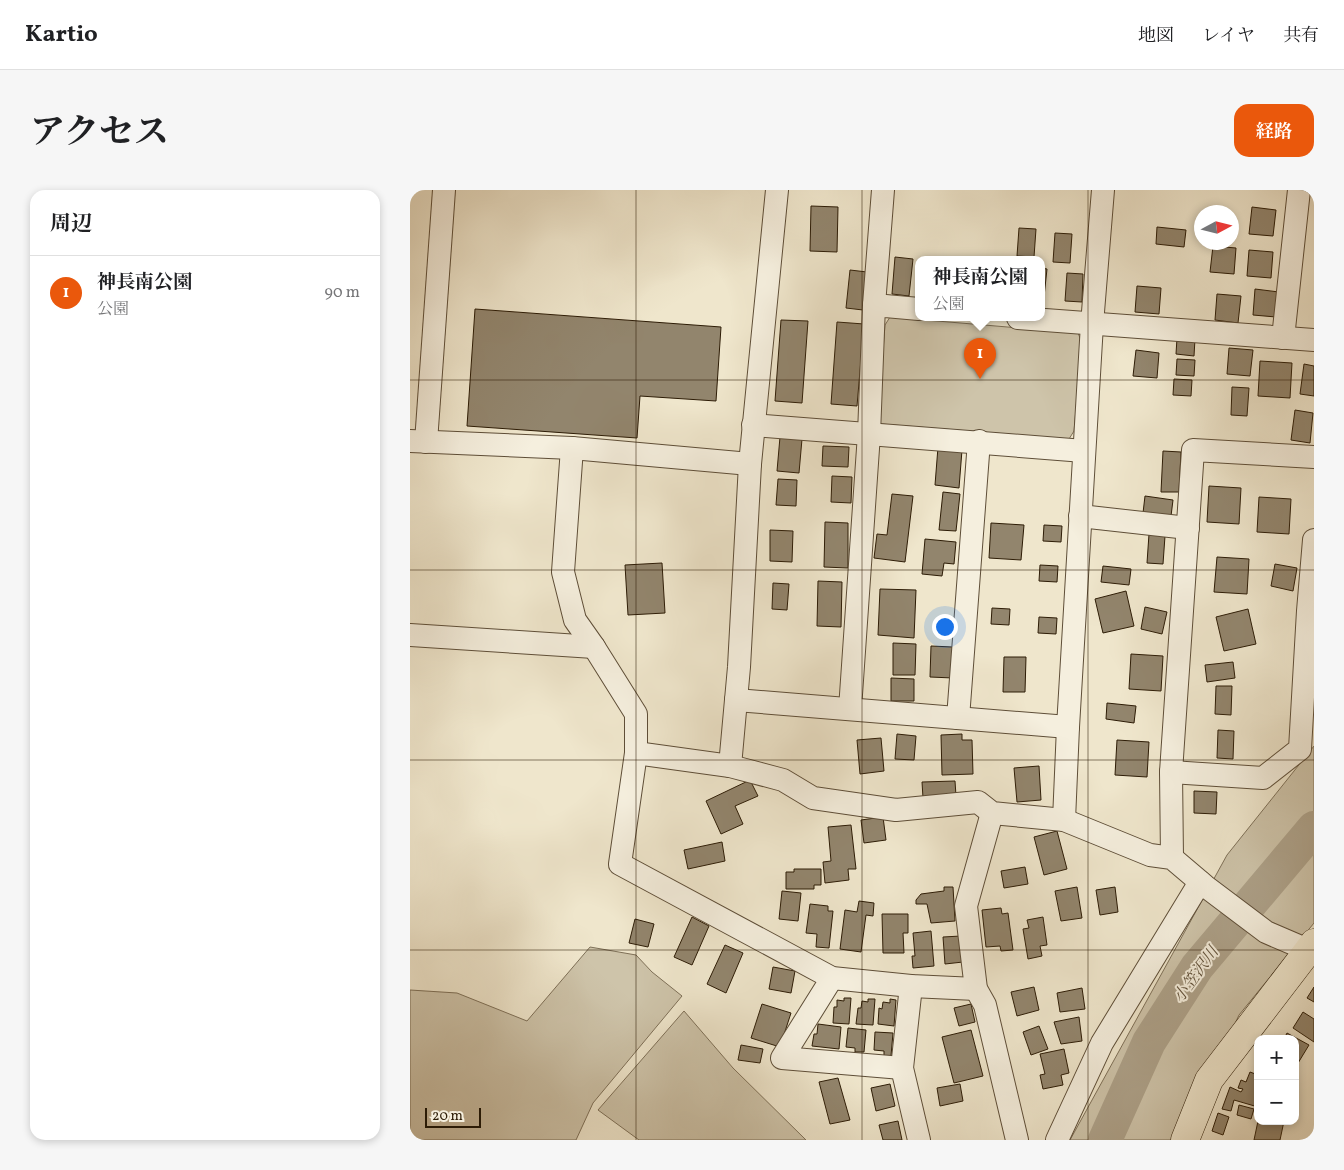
<!DOCTYPE html>
<html lang="ja">
<meta charset="utf-8">
<style>
:root{--surface:#fff;--page:#f6f6f6;--text:#202124;--muted:#757577;--line:#e0e0e0;--accent:#ea580c}
body{margin:0;font-family:Vollkorn,"Noto Serif JP",serif;background:var(--page);color:var(--text)}
.controls{position:absolute;right:15px;bottom:15px;display:grid;overflow:hidden;border-radius:10px;box-shadow:0 2px 8px #0003}
.controls button{width:45px;height:45px;display:grid;place-items:center;padding:0;border:0;border-bottom:1px solid var(--line);background:var(--surface);color:var(--text);font:25px sans-serif}
.compass{position:absolute;left:784px;top:15px;width:45px;height:45px;border-radius:50%;background:var(--surface);box-shadow:0 2px 8px #0003;rotate:83deg}
.scale{position:absolute;left:15px;bottom:12px;width:56px;box-sizing:border-box;padding-left:5px;border:2px solid #2d1c06;border-top:0;font-size:14px;line-height:18px;white-space:nowrap;color:#2d1c06;-webkit-text-stroke:4px #f5efde;paint-order:stroke}
.you{position:absolute;left:534px;top:436px;width:18px;height:18px;margin:-12px;border:4px solid #fff;border-radius:50%;background:#1a73e8;box-shadow:0 0 0 8px #1a73e833}
.badge{display:grid;place-items:center;width:32px;height:32px;border-radius:50%;background:var(--accent);color:#fff;font-size:16px;font-weight:700}
.pin{position:absolute;translate:-50% -41px;filter:drop-shadow(0 1px 2px #0008)}
.pin::after{content:'';position:absolute;top:26px;width:18px;height:15px;background:inherit;clip-path:polygon(0 0,100% 0,50% 100%)}
.popup{position:absolute;left:505px;top:66px;width:130px;height:65px;box-sizing:border-box;display:grid;place-content:center;border-radius:10px;background:var(--surface);filter:drop-shadow(0 1px 4px #0005);font-size:16px;white-space:nowrap;color:var(--muted)}
.popup b{font-size:19px;color:var(--text)}
.popup::after{content:'';position:absolute;left:50%;top:100%;margin-left:-10px;border:10px solid transparent;border-top-color:var(--surface)}
.list{margin:0;padding:0;list-style:none}
h2{display:flex;justify-content:space-between;align-items:center;height:65px;margin:0;padding:0 20px;font-size:21px}
h2 small{font-size:16px;font-weight:400;color:var(--muted)}
.list li{display:grid;grid-template-columns:32px 1fr auto;gap:15px;align-items:center;box-sizing:border-box;height:75px;padding:0 20px;border-top:1px solid var(--line)}
.list b{display:block;font-size:19px;white-space:nowrap}
.list p{margin:0;font-size:16px;white-space:nowrap;color:var(--muted)}
.list em{font-size:16px;font-style:normal;color:var(--muted)}
.map{position:relative;flex:none;width:904px;height:950px;overflow:hidden;border-radius:15px}
header{display:flex;align-items:center;gap:30px;box-sizing:border-box;height:70px;padding:0 25px;background:var(--surface);border-bottom:1px solid var(--line)}
header strong{font-size:24px}
nav{display:flex;gap:28px;margin-inline-start:auto;font-size:18px}
.intro{display:flex;align-items:center;justify-content:space-between;box-sizing:border-box;height:120px;padding:0 30px}
h1{margin:0;font-size:35px}
.button{padding:12px 22px;border-radius:15px;background:var(--accent);color:#fff;font-size:18px;font-weight:700}
main{display:flex;gap:30px;padding:0 30px}
aside{flex:1;background:var(--surface);border-radius:15px;box-shadow:0 2px 8px #0003}
.map>svg:first-child{display:block}
</style>
<header>
<strong>Kartio</strong>
<nav><a>地図</a><a>レイヤ</a><a>共有</a></nav>
</header>
<div class="intro"><h1>アクセス</h1><a class="button">経路</a></div>
<main>
<aside>
<h2>周辺<small></small></h2>
<ul class="list">
<li><span class="badge">1</span><div><b>神長南公園</b><p>公園</p></div><em>90 m</em></li>
</ul>
</aside>
<div class="map">
<svg width="904" height="950" viewBox="0 0 904 950">
<rect width="100%" height="100%" fill="#efe6cc"/>
<filter id="stains"><feTurbulence type="fractalNoise" baseFrequency=".004" numOctaves="4"/><feColorMatrix values="0 0 0 0 .2 0 0 0 0 .09 0 0 0 0 .02 0 0 0 .5 -.17"/></filter>
<radialGradient id="worn" r=".72"><stop offset=".6" stop-color="#630" stop-opacity="0"/><stop offset="1" stop-color="#630" stop-opacity=".3"/></radialGradient>
<!-- green -->
<g fill="#cec4aa" stroke="#7e7058">
<path d="M480,127L668,143L672,153L664,241L659,249L471,234L468,226L475,135Z"/>
<path d="M904,556V733L829,825L771,950H660L817,665Z"/>
<path d="M180,757L226,765L242,782L272,806L183,913L166,950H0V800L47,803L117,831Z"/>
<path d="M274,821L323,878L396,950H229L188,920Z"/>
</g>
<g fill="none" stroke-linecap="round" stroke-linejoin="round">
<!-- river -->
<path stroke="#ada189" stroke-width="34" d="M695,950L739,852L787,777L904,638"/>
</g>
<!-- building -->
<g fill="#92856d" stroke="#2d1c06">
<path d="M401,16L428,17L427,62L400,61Z"/>
<path d="M842,17L866,20L863,46L839,44Z"/>
<path d="M747,37L776,40L774,57L746,54Z"/>
<path d="M609,38L626,39L624,67L607,66Z"/>
<path d="M645,43L662,44L660,73L643,72Z"/>
<path d="M803,56L826,58L824,84L800,82Z"/>
<path d="M839,60L863,62L861,88L837,86Z"/>
<path d="M485,67L503,69L499,106L482,104Z"/>
<path d="M631,78L637,79L633,116H631Z"/>
<path d="M440,80L457,82L453,120L436,118Z"/>
<path d="M657,83L673,84L672,112L655,111Z"/>
<path d="M727,96L751,98L749,124L725,122Z"/>
<path d="M845,99L869,102L866,127L843,125Z"/>
<path d="M807,104L831,106L828,133L805,130Z"/>
<path d="M65,119L311,137L306,211L230,206L227,248L57,236Z"/>
<path d="M371,130L398,131L392,213L365,211Z"/>
<path d="M427,132L454,134L447,216L421,214Z"/>
<path d="M767,148L785,149L784,166L766,164Z"/>
<path d="M819,158L843,160L840,186L817,184Z"/>
<path d="M726,160L749,163L747,188L723,186Z"/>
<path d="M767,169L785,170L784,186L766,185Z"/>
<path d="M850,171L882,173L880,208L848,206Z"/>
<path d="M894,174L904,176V206L890,204Z"/>
<path d="M764,189L782,190L781,206L763,205Z"/>
<path d="M822,197L839,198L837,226L821,225Z"/>
<path d="M885,220L903,223L900,253L881,250Z"/>
<path d="M370,247L392,249L389,283L367,281Z"/>
<path d="M413,256L439,257L438,277L412,276Z"/>
<path d="M528,257L552,260L549,298L525,295Z"/>
<path d="M753,261L771,262L769,302H751Z"/>
<path d="M422,286L442,287L441,313L421,312Z"/>
<path d="M368,289L387,290L386,316L366,315Z"/>
<path d="M799,296L831,298L829,334L797,332Z"/>
<path d="M533,302L550,304L546,341L529,340Z"/>
<path d="M482,304L503,306L495,372L464,368L467,344L477,345Z"/>
<path d="M735,306L763,310L761,326L733,323Z"/>
<path d="M849,307L881,309L879,344L847,342Z"/>
<path d="M415,332L438,333V378L414,377Z"/>
<path d="M581,333L614,335L611,370L579,368Z"/>
<path d="M634,335L652,336L651,352L633,351Z"/>
<path d="M360,340L383,341L382,372L360,371Z"/>
<path d="M739,344L755,346L753,374L737,373Z"/>
<path d="M515,349L546,352L544,374L534,373L532,386L512,384Z"/>
<path d="M807,367L839,369L837,404L804,402Z"/>
<path d="M252,373L255,423L218,425L215,375Z"/>
<path d="M865,374L887,378L883,401L861,396Z"/>
<path d="M630,375L648,376L647,392L629,391Z"/>
<path d="M693,376L721,379L719,395L691,392Z"/>
<path d="M408,391L432,392L431,437L407,436Z"/>
<path d="M363,393L379,394L377,420L362,419Z"/>
<path d="M470,399L506,400L504,448L468,445Z"/>
<path d="M716,401L724,436L693,443L685,409Z"/>
<path d="M735,417L757,422L752,444L731,439Z"/>
<path d="M582,418L600,419L599,435L581,434Z"/>
<path d="M838,419L846,454L814,461L806,427Z"/>
<path d="M629,427L647,428L646,444L628,443Z"/>
<path d="M483,453L506,454L505,485H483Z"/>
<path d="M521,456L543,457V488L520,487Z"/>
<path d="M721,464L753,466L751,501L719,499Z"/>
<path d="M594,467H616L615,502H593Z"/>
<path d="M823,472L825,488L797,492L795,475Z"/>
<path d="M481,488L504,489V511H481Z"/>
<path d="M806,496H822L821,525L805,524Z"/>
<path d="M697,513L726,516L724,533L696,529Z"/>
<path d="M808,540L824,541L823,569L807,568Z"/>
<path d="M487,544L506,546L504,570L485,569Z"/>
<path d="M552,544V550H562L563,584L532,585L531,545Z"/>
<path d="M471,548L474,581L450,584L447,550Z"/>
<path d="M707,550L739,552L737,587L705,585Z"/>
<path d="M629,576L631,610L607,612L604,578Z"/>
<path d="M340,590L348,606L325,616L333,634L311,644L296,611Z"/>
<path d="M545,591L546,606L513,608L512,592Z"/>
<path d="M784,601L807,602L806,624L784,623Z"/>
<path d="M473,627L476,650L454,653L451,630Z"/>
<path d="M441,635L446,679H438L439,690L415,693L413,672L421,671L418,637Z"/>
<path d="M647,641L657,679L634,685L624,647Z"/>
<path d="M312,652L315,671L278,679L274,660Z"/>
<path d="M615,677L618,694L594,698L591,681Z"/>
<path d="M384,679H411V695H404V699H376V682H384Z"/>
<path d="M534,697H543L545,731L521,733L517,714H506V710L511,704L534,701Z"/>
<path d="M667,697L672,728L651,731L645,701Z"/>
<path d="M705,697L708,722L690,725L686,700Z"/>
<path d="M372,701L391,703L388,731L369,729Z"/>
<path d="M449,711L464,713L463,726L456,725L451,762L430,759L435,720L447,722Z"/>
<path d="M400,714L418,716V721H423L419,758L406,757L407,744L396,743Z"/>
<path d="M591,718L592,724L598,723L603,760L591,761L590,756L576,757L572,720Z"/>
<path d="M472,724H498V743H493L494,763H473Z"/>
<path d="M282,727L299,736L282,775L264,767Z"/>
<path d="M633,727L637,755L630,756L632,766L618,769L613,739L619,738L617,730Z"/>
<path d="M225,729L244,734L238,757L219,753Z"/>
<path d="M521,741L524,776L503,778L502,766H505L503,743Z"/>
<path d="M551,746L553,772L535,774L533,747Z"/>
<path d="M315,755L333,763L316,803L297,794Z"/>
<path d="M363,777L385,781L381,803L359,799Z"/>
<path d="M624,797L629,820L607,826L601,802Z"/>
<path d="M904,797V812L897,808Z"/>
<path d="M672,798L675,819L650,822L647,803Z"/>
<path d="M434,808H441L439,834L423,833L424,817H427V810L434,811Z"/>
<path d="M458,809H465L463,835L446,834L448,818H451L452,811L458,812Z"/>
<path d="M480,809L486,810L484,836L468,834L469,818L472,819L473,812L480,813Z"/>
<path d="M352,814L381,823L370,857L341,848Z"/>
<path d="M561,814L565,832L549,836L544,818Z"/>
<path d="M893,822L904,829V852L883,838Z"/>
<path d="M669,827L672,851L651,854L644,832Z"/>
<path d="M408,834L431,837L429,859L402,856L404,844H407Z"/>
<path d="M629,836L638,859L621,865L613,842Z"/>
<path d="M438,838L456,840L454,862H445V858L436,857Z"/>
<path d="M561,840L573,886L544,893L532,847Z"/>
<path d="M465,842L483,843L481,866H474V861L464,860Z"/>
<path d="M877,843L899,855L885,878V849H874Z"/>
<path d="M331,855L353,859L350,873L328,870Z"/>
<path d="M654,859L659,883L651,885L653,895L633,899L630,885L635,884L630,864Z"/>
<path d="M840,882L848,885V917L824,910L821,921L812,919L820,897L831,902L833,899L828,898L831,890L836,892Z"/>
<path d="M428,888L440,930L420,934L409,892Z"/>
<path d="M480,894L485,916L466,921L461,898Z"/>
<path d="M550,894L553,911L530,916L527,898Z"/>
<path d="M829,915L844,919L841,929L827,925Z"/>
<path d="M808,923L819,927L813,945L802,941Z"/>
<path d="M488,931L492,950H473L469,935Z"/>
<path d="M848,931H874L870,950H844Z"/>
</g>
<g fill="none" stroke-linecap="round" stroke-linejoin="round">
<!-- minor casing -->
<g stroke="#5e4e38" stroke-width="24">
<g id="minor">
<path d="M464,115L473,0"/>
<path d="M608,128L904,150"/>
<path d="M873,148L889,0"/>
<path d="M343,235L674,261"/>
<path d="M0,251L162,258L340,274"/>
<path d="M16,252L34,0"/>
<path d="M162,258L153,382L165,430L184,457L226,524V563L210,674L422,788L501,796L566,799"/>
<path d="M670,326L778,338"/>
<path d="M0,445L184,457"/>
<path d="M326,510L658,537"/>
<path d="M440,519L459,244L464,115L509,119"/>
<path d="M548,528L569,251"/>
<path d="M226,563L320,576L373,590L403,608L486,620L568,612L582,623L654,630L740,665L762,668L795,696L856,742L898,760L904,761"/>
<path d="M320,576L329,477L340,274L367,0"/>
<path d="M761,582L853,588L890,559L898,421L904,350"/>
<path d="M582,623L556,716L566,799L575,815L607,950"/>
<path d="M654,630L658,537L682,134L693,0"/>
<path d="M762,668L761,582L783,260L904,267"/>
<path d="M422,788L372,868L492,878"/>
<path d="M501,796L492,878L509,950"/>
<path d="M647,950L692,853L790,692"/>
</g>
</g>
<!-- major casing -->
<g stroke="#2d1c06" stroke-width="29">
<path id="major" d="M775,950L799,890L904,753"/>
</g>
<!-- minor -->
<use href="#minor" stroke="#f5efde" stroke-width="22"/>
<!-- major -->
<use href="#major" stroke="#efe6cc" stroke-width="28"/>
</g>
<!-- grid -->
<path fill="none" stroke="#2d1c06" stroke-width="1" stroke-opacity="0.55" d="M226,0V950M452,0V950M678,0V950M0,190H904M0,380H904M0,570H904M0,760H904"/>
<g text-anchor="middle" stroke-width="4" stroke-linejoin="round" paint-order="stroke">
<!-- water labels -->
<g font-size="16" font-style="italic" fill="#60513a" stroke="#f5efde">
<text transform="translate(785 784) rotate(-54)" y="6">小笠沢川</text>
</g>
</g>
<rect width="100%" height="100%" filter="url(#stains)"/>
<rect width="100%" height="100%" fill="url(#worn)"/>
</svg>
<div class="controls">
<button>+</button>
<button>−</button>
</div>
<svg class="compass" viewBox="-18 -18 36 36"><path d="M0-13l5 13h-10z" fill="#e53935"/><path d="M0 13l5-13h-10z" fill="#757577"/></svg>
<div class="scale">20 m</div>
<div class="you"></div>
<div class="pin badge" style="left:570px;top:189px">1</div>
<div class="popup"><b>神長南公園</b>公園</div>
</div>
</main>
